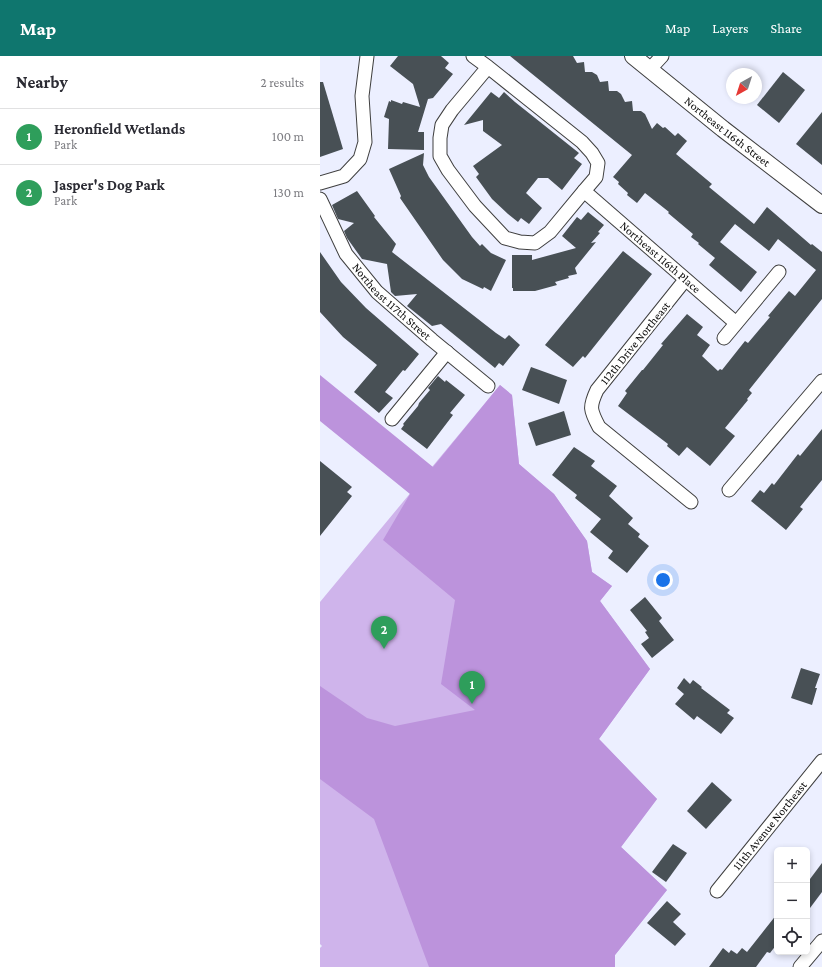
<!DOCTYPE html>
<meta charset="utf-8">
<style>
:root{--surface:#fff;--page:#f7f7f7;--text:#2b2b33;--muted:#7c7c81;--line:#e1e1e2;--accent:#0f766e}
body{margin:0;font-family:"Crimson Pro",serif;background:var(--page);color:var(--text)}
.controls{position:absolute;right:12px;bottom:12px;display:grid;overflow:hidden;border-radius:6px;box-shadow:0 2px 6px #0003}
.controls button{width:36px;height:36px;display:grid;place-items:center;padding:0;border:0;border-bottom:1px solid var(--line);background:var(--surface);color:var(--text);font:20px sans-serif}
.compass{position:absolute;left:406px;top:12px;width:36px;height:36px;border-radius:50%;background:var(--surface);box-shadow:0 2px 6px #0003;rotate:219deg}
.you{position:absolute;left:343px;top:524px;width:14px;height:14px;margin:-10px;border:3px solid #fff;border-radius:50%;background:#1a73e8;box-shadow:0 0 0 6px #1a73e833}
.badge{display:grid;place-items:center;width:26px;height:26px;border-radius:50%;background:var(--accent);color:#fff;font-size:13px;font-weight:700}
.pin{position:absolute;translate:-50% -33px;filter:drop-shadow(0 1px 2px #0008)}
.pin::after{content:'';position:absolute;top:21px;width:14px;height:12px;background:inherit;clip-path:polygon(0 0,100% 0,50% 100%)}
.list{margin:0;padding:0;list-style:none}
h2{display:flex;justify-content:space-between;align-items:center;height:52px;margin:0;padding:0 16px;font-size:17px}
h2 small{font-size:13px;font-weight:400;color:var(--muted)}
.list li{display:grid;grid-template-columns:26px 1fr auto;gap:12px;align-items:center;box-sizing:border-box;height:56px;padding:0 16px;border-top:1px solid var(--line)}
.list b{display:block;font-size:15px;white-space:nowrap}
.list p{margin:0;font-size:13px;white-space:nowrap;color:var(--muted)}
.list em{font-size:13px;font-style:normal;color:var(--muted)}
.icon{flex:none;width:22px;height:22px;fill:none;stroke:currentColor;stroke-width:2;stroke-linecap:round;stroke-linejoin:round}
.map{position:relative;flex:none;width:502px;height:911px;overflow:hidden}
header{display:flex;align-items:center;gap:24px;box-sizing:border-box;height:56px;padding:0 20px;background:var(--accent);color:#fff}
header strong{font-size:19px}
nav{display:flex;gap:22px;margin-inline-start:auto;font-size:14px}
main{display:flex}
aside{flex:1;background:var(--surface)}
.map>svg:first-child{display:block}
</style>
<header>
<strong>Map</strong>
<nav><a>Map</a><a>Layers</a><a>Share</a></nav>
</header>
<main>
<aside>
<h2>Nearby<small>2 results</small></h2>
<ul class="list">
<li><span class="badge" style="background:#2e9e5b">1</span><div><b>Heronfield Wetlands</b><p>Park</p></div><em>100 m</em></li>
<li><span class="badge" style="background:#2e9e5b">2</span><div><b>Jasper's Dog Park</b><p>Park</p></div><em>130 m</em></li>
</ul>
</aside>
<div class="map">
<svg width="502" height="911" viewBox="0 0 502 911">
<rect width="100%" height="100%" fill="#ecefff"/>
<!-- green -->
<path fill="#cfb4eb" d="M180,329L192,339L199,408L234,438L267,485L272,516L292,530L280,545L330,613L279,683L337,743L301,791L347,834L295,899V911H0V892L2,890L0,888V546Z"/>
<!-- forest -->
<path fill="#bc93dc" d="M0,319L113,411L180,329L192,339L199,408L234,438L267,485L272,516L292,530L280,545L330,613L279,683L337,743L301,791L347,834L295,899V911H109L54,763L0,723V630L47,662L75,670L155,654L121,628L135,544L63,484L90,438L0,365Z"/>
<!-- building -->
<g fill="#485055">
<path d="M78,0H121L129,7L125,12L133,18L113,42L108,43L98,76H104V94L68,93L69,63L64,61L69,45L71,46V44L82,48L83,46L100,51L93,28L70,10Z"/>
<path d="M190,0H253L257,7L264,6L265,16H272L277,19L280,26L288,25L289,35H297L301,38L305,46L312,45L313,55H321L325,58L332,73L337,67L343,72L345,71L355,80L358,77L367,85L356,98L392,128L389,131L434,168L447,151L491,189L492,188L502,196V243L429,334L432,337L427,343L428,344L405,372L415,380L390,410L367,391L359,400L347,390L348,388L298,350L307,337L305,335L322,314H323L343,289L341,288L367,258L383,271L377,279L390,289L382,300L398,315L400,313L402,314L425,285L428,287L450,261L448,260L469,235L475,240L496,214L458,183L449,195L415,168L400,186L437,216L421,236L389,209L395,202L378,188L379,187L371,181L373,178L348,157L349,156L325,137L317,147L307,139L308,137L298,128L299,126L293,121L312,99Z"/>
<path d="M463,16L485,34L459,67L437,49Z"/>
<path d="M0,26H3L23,93L0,101Z"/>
<path d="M171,36L179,42L184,36L195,46L259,97L254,102L262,108L242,134L228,122H218L206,137L222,152L209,168L201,162L198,166L188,158L172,143L156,121L159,118L153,110L182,89L163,75V64L144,69Z"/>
<path d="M502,56V109L476,88Z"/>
<path d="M104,97L103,109L109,121L152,181L160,190L162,188L171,197L186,204L171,235L164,231L163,233L142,223L123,204L80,142L81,140L69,113Z"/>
<path d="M37,135L55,160L54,161L76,188L72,196L176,277L185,283L189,279L200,289L183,310L179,307L175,312L121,268L112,270L87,250L97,238L75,240L71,236L67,208L42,203L27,182L24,175L34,167L18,163L12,149Z"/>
<path d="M268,156L284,169L278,176L280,177L271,187L276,186L255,212L257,218L248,220L249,222L235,226L237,229L215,235H193V232H192V199H212V204L256,192L242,180L257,161L261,164Z"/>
<path d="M303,195L332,218L265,302L263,300L253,311L225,289Z"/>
<path d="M0,196L21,226L46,252L99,298L85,315L83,314L65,336L73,342L59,357L34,336L57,309L23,281L0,256Z"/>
<path d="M211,311L247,324L239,348L202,334Z"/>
<path d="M118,320L125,326L126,324L145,339L130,357L133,359L107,393L81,373L84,369L83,368L98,350L99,347L110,334L108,332Z"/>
<path d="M244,355L251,379L216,390L208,367Z"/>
<path d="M502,373V424L480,451L483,453L466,474L431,445L440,434L444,437L452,427L454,429L478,398L480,400Z"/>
<path d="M254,391L275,405L271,410L297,430L289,440L313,462L308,468L320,478L318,481L329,490L307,517L288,502L293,495L270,476L281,463L255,442L257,439L232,419Z"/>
<path d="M0,405L32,431L27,436L32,440L0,480Z"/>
<path d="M325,541L342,562L339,565L354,584L332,602L321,588L329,582L325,576L327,575L310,554Z"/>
<path d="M481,612L500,618L495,632H497L492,649L471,642Z"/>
<path d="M364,622L370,628L373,624L382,631L381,632L410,654L407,657L414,662L401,678L377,660L374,664L355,648L364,638L357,632Z"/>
<path d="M392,726L412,744L386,773L367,755Z"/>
<path d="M353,788L367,797L346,826L332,816Z"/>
<path d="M502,807V836L487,856V827Z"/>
<path d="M347,845L361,858L353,866L366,878L355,890L327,867Z"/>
<path d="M457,858V888L450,897L447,896L436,911H389L403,892L409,897L411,894L417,898L422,892L427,896Z"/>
</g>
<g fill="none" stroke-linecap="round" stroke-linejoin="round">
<!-- minor casing -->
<g stroke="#3f3f3f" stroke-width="15">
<g id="minor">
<path d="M153,0L168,11L262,86L272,97L278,107L276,121L264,135L230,176L215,187L200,186L185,182L155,150L128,114L120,100V82L122,69L132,54L168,11"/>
<path d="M330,13L342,0"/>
<path d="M0,127L24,120L40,103L45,86L42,40L47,0"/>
<path id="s1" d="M264,135L416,267"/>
<path id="s2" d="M0,143L26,198L57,236L112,284L168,330"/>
<path d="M365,224L277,334C269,351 270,354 279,371L371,446"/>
<path d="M404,282L459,216"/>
<path d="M72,363L127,296"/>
<path d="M409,434L502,325"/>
<path id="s3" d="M397,835L502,705"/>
<path d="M480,911L502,885"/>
</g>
</g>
<!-- tertiary casing -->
<g stroke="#3f3f3f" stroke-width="18">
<g id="tertiary">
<path id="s4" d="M313,0L403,73L502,149"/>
</g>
</g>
<!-- minor -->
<use href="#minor" stroke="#fff" stroke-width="13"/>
<!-- tertiary -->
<use href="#tertiary" stroke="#fff" stroke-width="16"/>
</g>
<g text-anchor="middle" stroke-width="4" stroke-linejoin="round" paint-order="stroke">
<!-- street labels -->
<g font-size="12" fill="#0c0c0c" stroke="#fff">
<text dy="4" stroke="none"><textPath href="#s4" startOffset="121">Northeast 116th Street</textPath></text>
<text dy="4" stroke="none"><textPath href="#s1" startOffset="101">Northeast 116th Place</textPath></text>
<text dy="4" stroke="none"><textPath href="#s2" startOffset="127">Northeast 117th Street</textPath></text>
<text transform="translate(315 287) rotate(-51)" y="4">112th Drive Northeast</text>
<text dy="4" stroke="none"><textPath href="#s3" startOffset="84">111th Avenue Northeast</textPath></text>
</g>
</g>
</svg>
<div class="controls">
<button>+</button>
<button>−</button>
<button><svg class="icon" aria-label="locate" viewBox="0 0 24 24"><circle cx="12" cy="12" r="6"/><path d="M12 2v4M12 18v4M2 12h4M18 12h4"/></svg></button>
</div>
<svg class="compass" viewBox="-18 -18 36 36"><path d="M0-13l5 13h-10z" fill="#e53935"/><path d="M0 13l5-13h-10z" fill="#7c7c81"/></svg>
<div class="you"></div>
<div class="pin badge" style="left:152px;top:648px;background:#2e9e5b">1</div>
<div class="pin badge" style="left:64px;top:593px;background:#2e9e5b">2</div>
</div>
</main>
